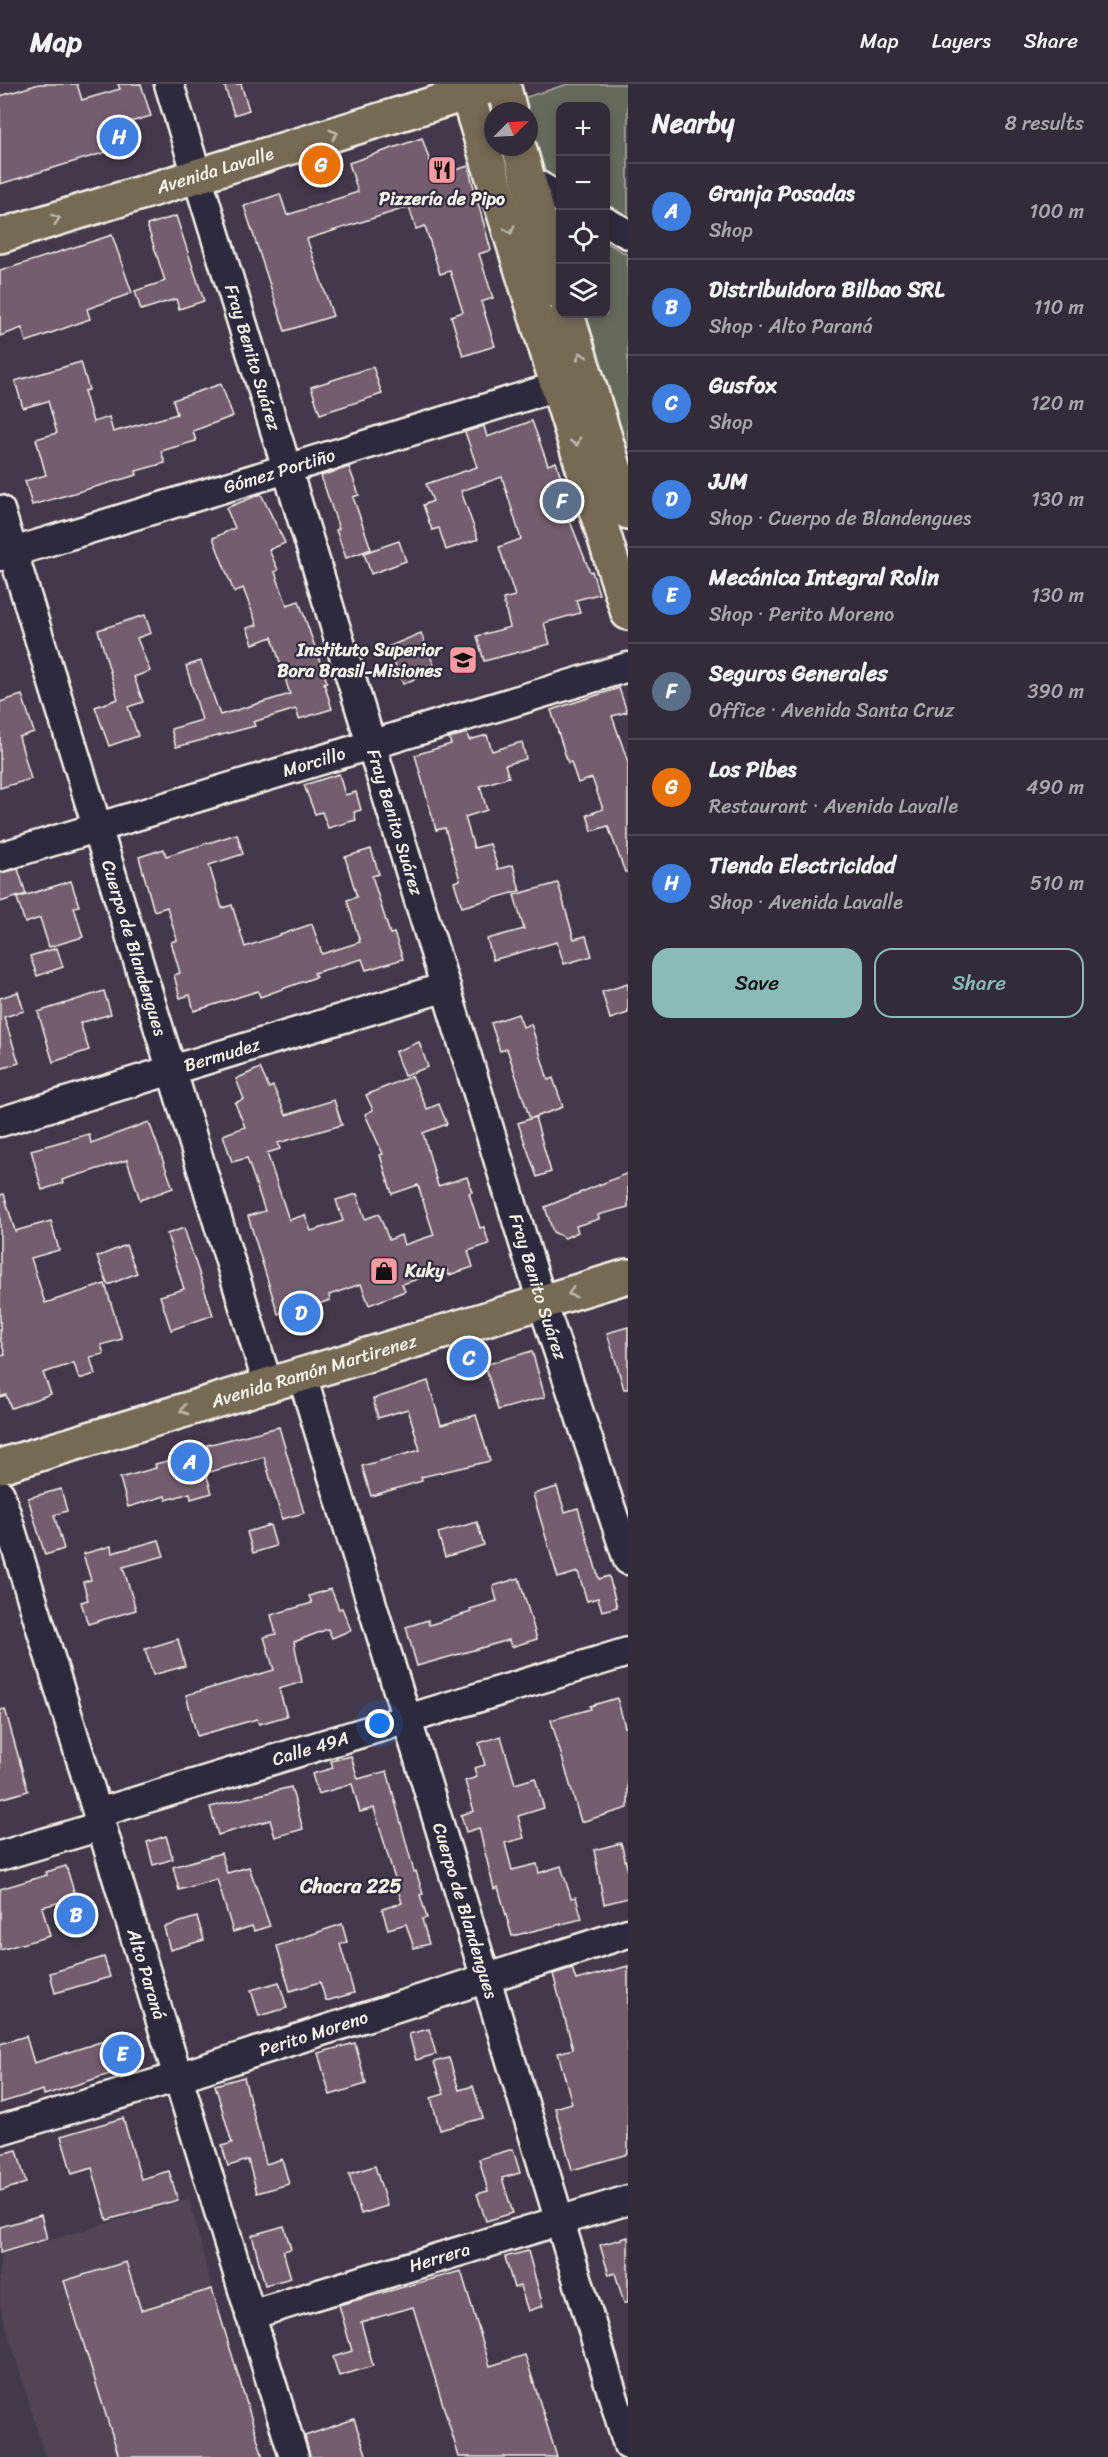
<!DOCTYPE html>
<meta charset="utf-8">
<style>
:root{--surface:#332b39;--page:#3e3744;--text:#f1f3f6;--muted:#a9a7ae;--line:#4e4753;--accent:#8bbbb9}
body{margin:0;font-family:Sriracha,sans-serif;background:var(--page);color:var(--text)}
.controls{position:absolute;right:18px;top:18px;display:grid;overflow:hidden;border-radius:12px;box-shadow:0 3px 9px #0003}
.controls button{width:54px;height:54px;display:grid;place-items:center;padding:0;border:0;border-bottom:2px solid var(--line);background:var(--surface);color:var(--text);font:30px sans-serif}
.compass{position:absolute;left:484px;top:18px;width:54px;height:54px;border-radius:50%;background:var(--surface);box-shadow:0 3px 9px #0003;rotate:66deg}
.you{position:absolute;left:380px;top:1640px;width:21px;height:21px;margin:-15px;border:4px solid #fff;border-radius:50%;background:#1a73e8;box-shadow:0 0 0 9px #1a73e833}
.badge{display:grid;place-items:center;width:39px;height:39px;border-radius:50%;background:var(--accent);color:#fff;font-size:20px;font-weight:700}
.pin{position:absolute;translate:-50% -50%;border:3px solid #fff;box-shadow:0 2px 6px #0006}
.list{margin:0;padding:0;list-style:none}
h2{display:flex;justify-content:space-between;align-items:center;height:78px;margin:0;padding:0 24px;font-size:26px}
h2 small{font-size:20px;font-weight:400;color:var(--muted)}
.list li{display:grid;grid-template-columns:39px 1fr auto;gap:18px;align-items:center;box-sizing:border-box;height:96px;padding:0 24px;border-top:2px solid var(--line)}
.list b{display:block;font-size:22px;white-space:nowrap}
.list p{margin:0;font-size:20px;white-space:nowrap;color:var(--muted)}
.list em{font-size:20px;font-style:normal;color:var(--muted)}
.actions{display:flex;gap:12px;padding:18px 24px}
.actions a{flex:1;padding:14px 0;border:2px solid var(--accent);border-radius:18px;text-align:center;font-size:21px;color:var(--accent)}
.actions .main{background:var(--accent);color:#111}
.icon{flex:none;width:33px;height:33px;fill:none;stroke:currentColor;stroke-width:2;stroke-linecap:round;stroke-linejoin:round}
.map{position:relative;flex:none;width:628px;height:2373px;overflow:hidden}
header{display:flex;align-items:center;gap:36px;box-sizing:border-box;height:84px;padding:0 30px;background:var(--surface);border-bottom:2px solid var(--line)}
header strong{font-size:28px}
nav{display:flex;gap:33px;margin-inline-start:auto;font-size:21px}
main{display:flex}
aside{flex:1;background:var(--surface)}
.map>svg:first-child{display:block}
</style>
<header>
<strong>Map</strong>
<nav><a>Map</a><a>Layers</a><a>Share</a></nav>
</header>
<main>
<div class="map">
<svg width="628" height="2373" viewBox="0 0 628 2373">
<rect width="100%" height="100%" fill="#44394c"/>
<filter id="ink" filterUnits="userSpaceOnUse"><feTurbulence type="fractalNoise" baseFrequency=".0167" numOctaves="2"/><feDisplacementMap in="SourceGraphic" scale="12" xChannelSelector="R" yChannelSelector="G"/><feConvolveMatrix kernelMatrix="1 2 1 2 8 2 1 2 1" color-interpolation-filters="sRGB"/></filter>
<g filter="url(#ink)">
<!-- built -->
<path fill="#524457" d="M189,2115L212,2205L247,2321L215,2331L203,2373H45L0,2221V2171Z"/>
<!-- green -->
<g fill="#666a5c" stroke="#adaea2" stroke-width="1.5">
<path d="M568,0H628V138L606,125V22H560V101L538,89L529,52V27H523L520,15Z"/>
<path d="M606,158L628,171V379L582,230H606Z"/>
</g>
<!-- building -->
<g fill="#745d70" stroke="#f4f1e8" stroke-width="1.5">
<path d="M39,0H77L82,16L120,5L118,0H141L151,32L127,39L133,60L0,100V12Z"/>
<path d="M224,0H241L249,26L234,31Z"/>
<path d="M422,54L435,93L468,82L491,166L479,170L493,214L481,218L495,262L463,272L451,232L463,228L450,187L440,190L425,142L416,145L409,123L307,155L333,232L285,247L244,122L280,110L287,131L358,108L349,79Z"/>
<path d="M176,132L204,217L179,225L176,215L141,226L135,207L165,197L147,141Z"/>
<path d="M112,151L132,209L87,225L90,235L26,258L22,244L0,252V187Z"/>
<path d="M81,278L89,306L84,307L93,338L109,333L113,348L177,330L173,316L221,300L233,332L193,347L196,357L161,367L165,379L136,387L137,391L32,421L25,397L46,391L36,355L57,349L48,317L23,324L15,297Z"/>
<path d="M373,283L382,310L320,330L311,303Z"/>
<path d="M532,337L548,381L556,378L574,436L570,437L590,488L592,487L599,510L576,516L580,529L544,539L550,560L484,577L477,552L510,543L503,515L515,512L499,463L521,455L502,393L461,407L478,455L446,466L439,444L432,446L423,421L433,417L426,400L477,383L465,348L484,342L487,353Z"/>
<path d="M349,383L359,411L353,413L371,465L346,474L336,446L339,445L321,392Z"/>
<path d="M261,410L285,459L269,466L278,486L275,488L287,521L299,517L327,598L324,599L332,625L299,635L296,625L253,638L255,642L176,663L171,645L202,636L186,582L201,577L220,631L290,610L272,553L253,560L247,544L257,541L243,504L234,508L213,454L235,444L226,424Z"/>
<path d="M399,457L406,477L371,490L364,469Z"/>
<path d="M145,531L151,549L137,554L150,587L134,593L143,618L128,623L138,652L109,662L95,623L118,615L98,546Z"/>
<path d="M421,549L436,586L403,600L388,563Z"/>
<path d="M619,604L627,628L612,632L628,678V788H625L608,742L592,747L587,731L603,725L592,694L578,699L571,678L568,679L551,626Z"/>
<path d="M22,611L34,648L19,653L31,695L0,704V618Z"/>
<path d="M467,649L469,656L487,651L492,667L522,658L526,675L505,681L509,693L480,702L487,726L465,733L474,764L490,760L498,785L513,781L520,807L462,823L454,798L460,796L445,744L436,746L415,671L451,660L449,654Z"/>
<path d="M339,690L345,711L356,708L361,726L354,728L356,736L328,744L322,728L315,730L304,701Z"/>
<path d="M237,750L243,770L209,781L222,824L232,821L245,863L312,840L322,870L360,858L347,816L357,813L345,773L371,765L379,790L372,792L390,850L394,849L403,875L366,886L362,875L314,889L316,893L260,913L258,907L194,927L190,911L180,914L174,891L180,889L171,858L177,856L167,823L154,827L139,773L164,765L166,772Z"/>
<path d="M18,785L26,810L0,818V789Z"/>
<path d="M71,797L79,822L74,823L83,853L49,863L40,834L25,839L17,814Z"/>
<path d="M558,799L574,855L586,852L592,872L564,880L557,858L493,876L487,855L524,845L514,811Z"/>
<path d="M57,864L63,883L37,892L30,872Z"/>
<path d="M628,900V929L610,935L602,908Z"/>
<path d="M104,907L111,930L80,939L89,966L53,978L38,928Z"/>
<path d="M18,908L24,927L4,933L19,979L0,985V914Z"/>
<path d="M518,930L523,943L531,940L548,996L553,994L563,1023L530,1035L507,965L500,967L491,939Z"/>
<path d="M419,958L428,983L404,992L395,968Z"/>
<path d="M260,984L269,1004L273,1002L286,1031L334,1016L342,1041L278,1059L280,1065L267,1069L289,1136L305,1131L311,1147L343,1137L336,1116L357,1110L365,1135L379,1130L389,1156L401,1151L404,1161L434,1151L418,1101L392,1110L380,1071L383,1070L365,1030L373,1026L366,1011L412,992L427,1025L439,1020L447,1040L423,1049L438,1102L467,1093L472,1108L469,1109L480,1144L484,1143L489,1160L468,1167L473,1183L449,1191L447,1186L402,1200L405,1207L369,1221L361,1200L329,1211L330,1216L304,1225L303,1221L278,1230L248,1132L265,1127L247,1074L232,1078L223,1051L245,1043L235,1019L244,1015L236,995Z"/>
<path d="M535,1033L551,1088L537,1093L518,1039Z"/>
<path d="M149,1038L173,1104L140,1116L127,1076L62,1096L63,1099L42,1106L31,1066L89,1050L91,1059Z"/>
<path d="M628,1089V1123L598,1131L599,1135L576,1142L578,1148L565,1154L553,1148L545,1123Z"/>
<path d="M4,1110L15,1147L51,1137L59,1166L31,1174L45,1219L105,1200L122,1255L101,1261L104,1270L90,1273L95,1290L79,1295L74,1279L43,1289L51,1310L11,1324L6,1311L0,1313V1272L5,1271L0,1254V1111Z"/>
<path d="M184,1144L213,1231L171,1246L160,1212L184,1205L167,1150Z"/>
<path d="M126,1161L137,1189L108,1201L97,1173Z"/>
<path d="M628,1243V1305H624L607,1249Z"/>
<path d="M532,1267L545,1313L498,1326L485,1281Z"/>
<path d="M428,1297L441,1341L476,1331L490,1377L421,1393L422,1397L371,1412L362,1382L420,1366L408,1325L378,1334L373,1315Z"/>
<path d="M279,1343L304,1429L282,1435L264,1373L206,1389L212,1409L191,1415L190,1409L166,1416L165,1412L128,1423L120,1394L156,1384L155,1380L209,1367L207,1361Z"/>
<path d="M557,1403L565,1428L578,1424L599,1495L609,1492L617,1523L602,1527L598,1514L587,1517L578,1488L558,1494L533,1410Z"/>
<path d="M61,1405L67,1427L54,1431L64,1465L45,1471L28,1414Z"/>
<path d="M477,1438L484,1461L445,1473L438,1449Z"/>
<path d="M270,1441L276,1462L253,1469L247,1448Z"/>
<path d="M159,1456L164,1472L123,1483L136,1526L88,1540L81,1518L88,1516L83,1498L91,1496L83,1470L111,1462L112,1469Z"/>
<path d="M519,1494L537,1555L511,1563L509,1556L417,1582L406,1543L428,1536L429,1541L471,1528L470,1525L497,1517L493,1502Z"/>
<path d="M331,1505L339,1525L342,1524L351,1546L332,1554L328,1545L294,1558L302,1598L279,1605L287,1632L259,1640L257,1635L197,1652L186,1611L274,1586L264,1553L276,1550L271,1531L312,1519L309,1512Z"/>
<path d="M178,1555L185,1582L153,1591L145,1565Z"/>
<path d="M617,1614L625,1643L628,1642V1724L581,1738L551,1636L591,1625L590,1622Z"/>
<path d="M5,1625L28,1707L0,1715V1626Z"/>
<path d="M501,1652L515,1700L535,1694L544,1724L518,1732L524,1754L505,1759L512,1786L537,1780L539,1789L561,1782L571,1814L576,1813L582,1835L512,1852L498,1803L494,1805L479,1744L466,1748L461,1731L474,1727L465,1697L477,1693L474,1684L485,1681L479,1659Z"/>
<path d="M351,1672L358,1695L387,1687L414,1788L416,1787L423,1810L420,1811L427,1834L422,1835L429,1860L414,1864L406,1840L388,1845L382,1825L402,1819L374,1724L360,1728L352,1700L318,1710L312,1690L333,1684L331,1677Z"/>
<path d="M291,1703L303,1745L275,1753L270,1736L218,1751L210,1723Z"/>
<path d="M166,1752L173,1775L153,1781L147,1758Z"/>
<path d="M621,1759L628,1787V1814L604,1820L594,1766Z"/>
<path d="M221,1769L227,1789L249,1783L270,1842L254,1847L252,1842L233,1848L217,1795L179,1806L173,1783Z"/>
<path d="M66,1782L76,1814L42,1823L50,1852L0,1866V1805L47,1791L46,1788Z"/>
<path d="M197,1833L204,1856L170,1866L164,1843Z"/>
<path d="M342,1840L347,1858L340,1860L354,1909L326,1917L320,1898L290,1907L277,1862Z"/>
<path d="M104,1873L110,1893L55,1909L50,1889Z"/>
<path d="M628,1882V2070L572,2086L555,2024L572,2019L558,1969L573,1965L553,1890L572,1884L576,1896Z"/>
<path d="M279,1898L287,1924L259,1932L251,1906Z"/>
<path d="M429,1945L436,1970L416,1976L409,1950Z"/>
<path d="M126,1950L135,1982L44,2011L43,2006L0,2019V1960L26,1952L34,1979Z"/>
<path d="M355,1959L366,2000L330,2011L318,1969Z"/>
<path d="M449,1974L459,2006L473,2002L483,2034L440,2046L431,2014L444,2010L434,1978Z"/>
<path d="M244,1993L266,2080L282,2075L289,2100L257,2109L248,2076L228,2082L222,2062L232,2059L215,2001Z"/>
<path d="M123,2034L141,2095L169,2087L178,2116L107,2136L92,2084L72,2090L61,2052Z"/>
<path d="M513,2065L520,2089L502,2094L513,2129L486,2137L477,2110L488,2107L479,2075Z"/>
<path d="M17,2066L26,2099L0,2107V2070Z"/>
<path d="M375,2082L387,2122L361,2130L349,2090Z"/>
<path d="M41,2131L47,2155L0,2169V2143Z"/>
<path d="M284,2142L291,2165L283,2167L291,2194L265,2201L252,2151Z"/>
<path d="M628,2153V2219H624L615,2189L609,2191L600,2161Z"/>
<path d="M528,2167L543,2222L528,2227L520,2202L514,2204L505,2173Z"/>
<path d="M126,2178L141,2226L212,2205L263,2373H119L64,2197Z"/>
<path d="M461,2187L490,2282L525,2271L557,2373H459L413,2223L361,2238L373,2282L339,2292L333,2273L352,2267L339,2221Z"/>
<path d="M354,2335L367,2373H310L305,2352Z"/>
</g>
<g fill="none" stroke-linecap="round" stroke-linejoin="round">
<!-- minor casing -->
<g stroke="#f4f1e8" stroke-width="33">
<g id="minor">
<path id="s1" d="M169,0L542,1218L628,1476"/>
<path d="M527,95L560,114"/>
<path d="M606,138L628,150"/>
<path id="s2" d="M0,426L268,1301"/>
<path id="s3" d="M0,472L559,302"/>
<path id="s4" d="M0,773L628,583"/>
<path id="s5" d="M0,1038L446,903"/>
<path id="s6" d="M302,1291L628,2361"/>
<path id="s7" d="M0,1410L294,2373"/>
<path id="s8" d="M98,1729L628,1568"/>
<path d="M0,1772L101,1742"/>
<path id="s9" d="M0,2046L178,1993L628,1849"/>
<path id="s10" d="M250,2231L628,2116"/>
</g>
</g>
<!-- major casing -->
<g stroke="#f4f1e8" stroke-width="38">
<g id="major">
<path d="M464,0L628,529"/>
<path d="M503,0L510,27"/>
<path d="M519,63L560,209"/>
<path id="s11" d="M0,152L498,0"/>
<path d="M567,230L628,428"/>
<path id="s12" d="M0,1382L628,1192"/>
</g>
</g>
<!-- minor -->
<use href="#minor" stroke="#2f2a3d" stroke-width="28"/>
<!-- major -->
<use href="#major" stroke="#766a55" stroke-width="33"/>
</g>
<!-- one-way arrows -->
<defs><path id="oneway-chevron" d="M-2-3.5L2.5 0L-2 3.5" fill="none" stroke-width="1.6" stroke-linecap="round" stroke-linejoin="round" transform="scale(1.5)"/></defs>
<g stroke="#c2bbad">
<use href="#oneway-chevron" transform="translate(334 50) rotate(-17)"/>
<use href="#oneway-chevron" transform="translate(56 135) rotate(-17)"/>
<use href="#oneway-chevron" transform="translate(510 146) rotate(72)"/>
<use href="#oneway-chevron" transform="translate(581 272) rotate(-108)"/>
<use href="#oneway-chevron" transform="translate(576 358) rotate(73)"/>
<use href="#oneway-chevron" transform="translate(572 1209) rotate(163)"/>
<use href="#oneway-chevron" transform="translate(184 1326) rotate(163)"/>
</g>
</g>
<!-- icons -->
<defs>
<g id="restaurant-square" transform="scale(1.5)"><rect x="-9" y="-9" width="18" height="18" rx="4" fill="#ff9aa2" stroke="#2f2a3d"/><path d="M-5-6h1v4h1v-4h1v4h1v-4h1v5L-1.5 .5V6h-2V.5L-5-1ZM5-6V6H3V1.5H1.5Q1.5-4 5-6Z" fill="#111"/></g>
<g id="school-square" transform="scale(1.5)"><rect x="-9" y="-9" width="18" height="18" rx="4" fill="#ff9aa2" stroke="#2f2a3d"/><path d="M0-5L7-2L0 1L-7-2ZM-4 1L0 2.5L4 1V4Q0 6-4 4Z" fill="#111"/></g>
<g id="shop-square" transform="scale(1.5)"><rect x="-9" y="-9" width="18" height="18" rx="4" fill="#ff9aa2" stroke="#2f2a3d"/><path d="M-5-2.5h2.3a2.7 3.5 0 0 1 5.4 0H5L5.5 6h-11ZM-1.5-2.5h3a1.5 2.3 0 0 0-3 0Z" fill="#111"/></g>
</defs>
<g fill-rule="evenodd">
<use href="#restaurant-square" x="442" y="86"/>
<use href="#school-square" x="463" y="576"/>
<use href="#shop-square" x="384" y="1187"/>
</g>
<g text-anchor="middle" stroke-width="4.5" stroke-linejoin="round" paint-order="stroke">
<!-- street labels -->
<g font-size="18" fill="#f4f1e8" stroke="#2f2a3d">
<text dy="6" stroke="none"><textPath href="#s11" startOffset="225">Avenida Lavalle</textPath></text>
<text dy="6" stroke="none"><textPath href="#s1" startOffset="286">Fray Benito Suárez</textPath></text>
<text dy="6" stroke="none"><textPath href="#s3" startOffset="292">Gómez Portiño</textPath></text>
<text dy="6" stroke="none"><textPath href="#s4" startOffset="328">Morcillo</textPath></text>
<text dy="6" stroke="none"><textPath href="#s1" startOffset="772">Fray Benito Suárez</textPath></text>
<text dy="6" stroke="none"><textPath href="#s2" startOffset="458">Cuerpo de Blandengues</textPath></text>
<text dy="6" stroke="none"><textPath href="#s5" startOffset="232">Bermudez</textPath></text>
<text dy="6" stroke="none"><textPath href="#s1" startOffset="1258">Fray Benito Suárez</textPath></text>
<text dy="6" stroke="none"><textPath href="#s12" startOffset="328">Avenida Ramón Martirenez</textPath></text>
<text dy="6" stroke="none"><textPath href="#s8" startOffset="222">Calle 49A</textPath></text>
<text dy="6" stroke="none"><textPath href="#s6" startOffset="560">Cuerpo de Blandengues</textPath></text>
<text dy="6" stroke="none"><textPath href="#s7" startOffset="502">Alto Paraná</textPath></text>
<text dy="6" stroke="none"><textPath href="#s9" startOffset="328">Perito Moreno</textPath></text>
<text dy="6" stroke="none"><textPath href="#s10" startOffset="198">Herrera</textPath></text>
</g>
<!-- poi labels -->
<g font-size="18" font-weight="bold" fill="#f4f1e8" stroke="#2f2a3d">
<text x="442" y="121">Pizzería de Pipo</text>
<text x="442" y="572" text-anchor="end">Instituto Superior<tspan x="442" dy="21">Bora Brasil-Misiones</tspan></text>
<text x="405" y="1193" text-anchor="start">Kuky</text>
</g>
<!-- neighbourhood labels -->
<g font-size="20" font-weight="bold" fill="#f4f1e8" stroke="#2f2a3d">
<text x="351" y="1809">Chacra 225</text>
</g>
</g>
</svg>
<div class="controls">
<button>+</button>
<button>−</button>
<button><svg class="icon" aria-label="locate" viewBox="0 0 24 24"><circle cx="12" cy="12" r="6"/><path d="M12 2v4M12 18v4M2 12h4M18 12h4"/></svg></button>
<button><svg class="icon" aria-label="layers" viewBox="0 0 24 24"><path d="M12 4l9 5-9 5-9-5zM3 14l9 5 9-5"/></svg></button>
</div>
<svg class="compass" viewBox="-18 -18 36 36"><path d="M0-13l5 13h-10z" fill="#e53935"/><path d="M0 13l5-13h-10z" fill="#a9a7ae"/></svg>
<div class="you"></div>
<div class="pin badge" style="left:190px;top:1378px;background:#3f7fe0">A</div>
<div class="pin badge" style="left:76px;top:1831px;background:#3f7fe0">B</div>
<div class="pin badge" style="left:469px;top:1274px;background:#3f7fe0">C</div>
<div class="pin badge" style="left:301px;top:1229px;background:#3f7fe0">D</div>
<div class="pin badge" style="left:122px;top:1970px;background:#3f7fe0">E</div>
<div class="pin badge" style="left:562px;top:417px;background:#5c6f8a">F</div>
<div class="pin badge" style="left:321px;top:81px;background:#e8710a">G</div>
<div class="pin badge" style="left:119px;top:53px;background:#3f7fe0">H</div>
</div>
<aside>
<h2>Nearby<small>8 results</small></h2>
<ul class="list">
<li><span class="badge" style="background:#3f7fe0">A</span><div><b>Granja Posadas</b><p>Shop</p></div><em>100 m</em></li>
<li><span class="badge" style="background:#3f7fe0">B</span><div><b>Distribuidora Bilbao SRL</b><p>Shop · Alto Paraná</p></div><em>110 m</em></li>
<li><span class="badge" style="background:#3f7fe0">C</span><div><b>Gusfox</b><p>Shop</p></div><em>120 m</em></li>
<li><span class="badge" style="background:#3f7fe0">D</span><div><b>JJM</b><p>Shop · Cuerpo de Blandengues</p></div><em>130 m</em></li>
<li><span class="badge" style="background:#3f7fe0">E</span><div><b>Mecánica Integral Rolin</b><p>Shop · Perito Moreno</p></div><em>130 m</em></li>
<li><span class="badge" style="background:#5c6f8a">F</span><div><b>Seguros Generales</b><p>Office · Avenida Santa Cruz</p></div><em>390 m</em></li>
<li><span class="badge" style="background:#e8710a">G</span><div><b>Los Pibes</b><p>Restaurant · Avenida Lavalle</p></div><em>490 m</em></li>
<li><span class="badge" style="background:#3f7fe0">H</span><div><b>Tienda Electricidad</b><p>Shop · Avenida Lavalle</p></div><em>510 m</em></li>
</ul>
<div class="actions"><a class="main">Save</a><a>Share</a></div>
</aside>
</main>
